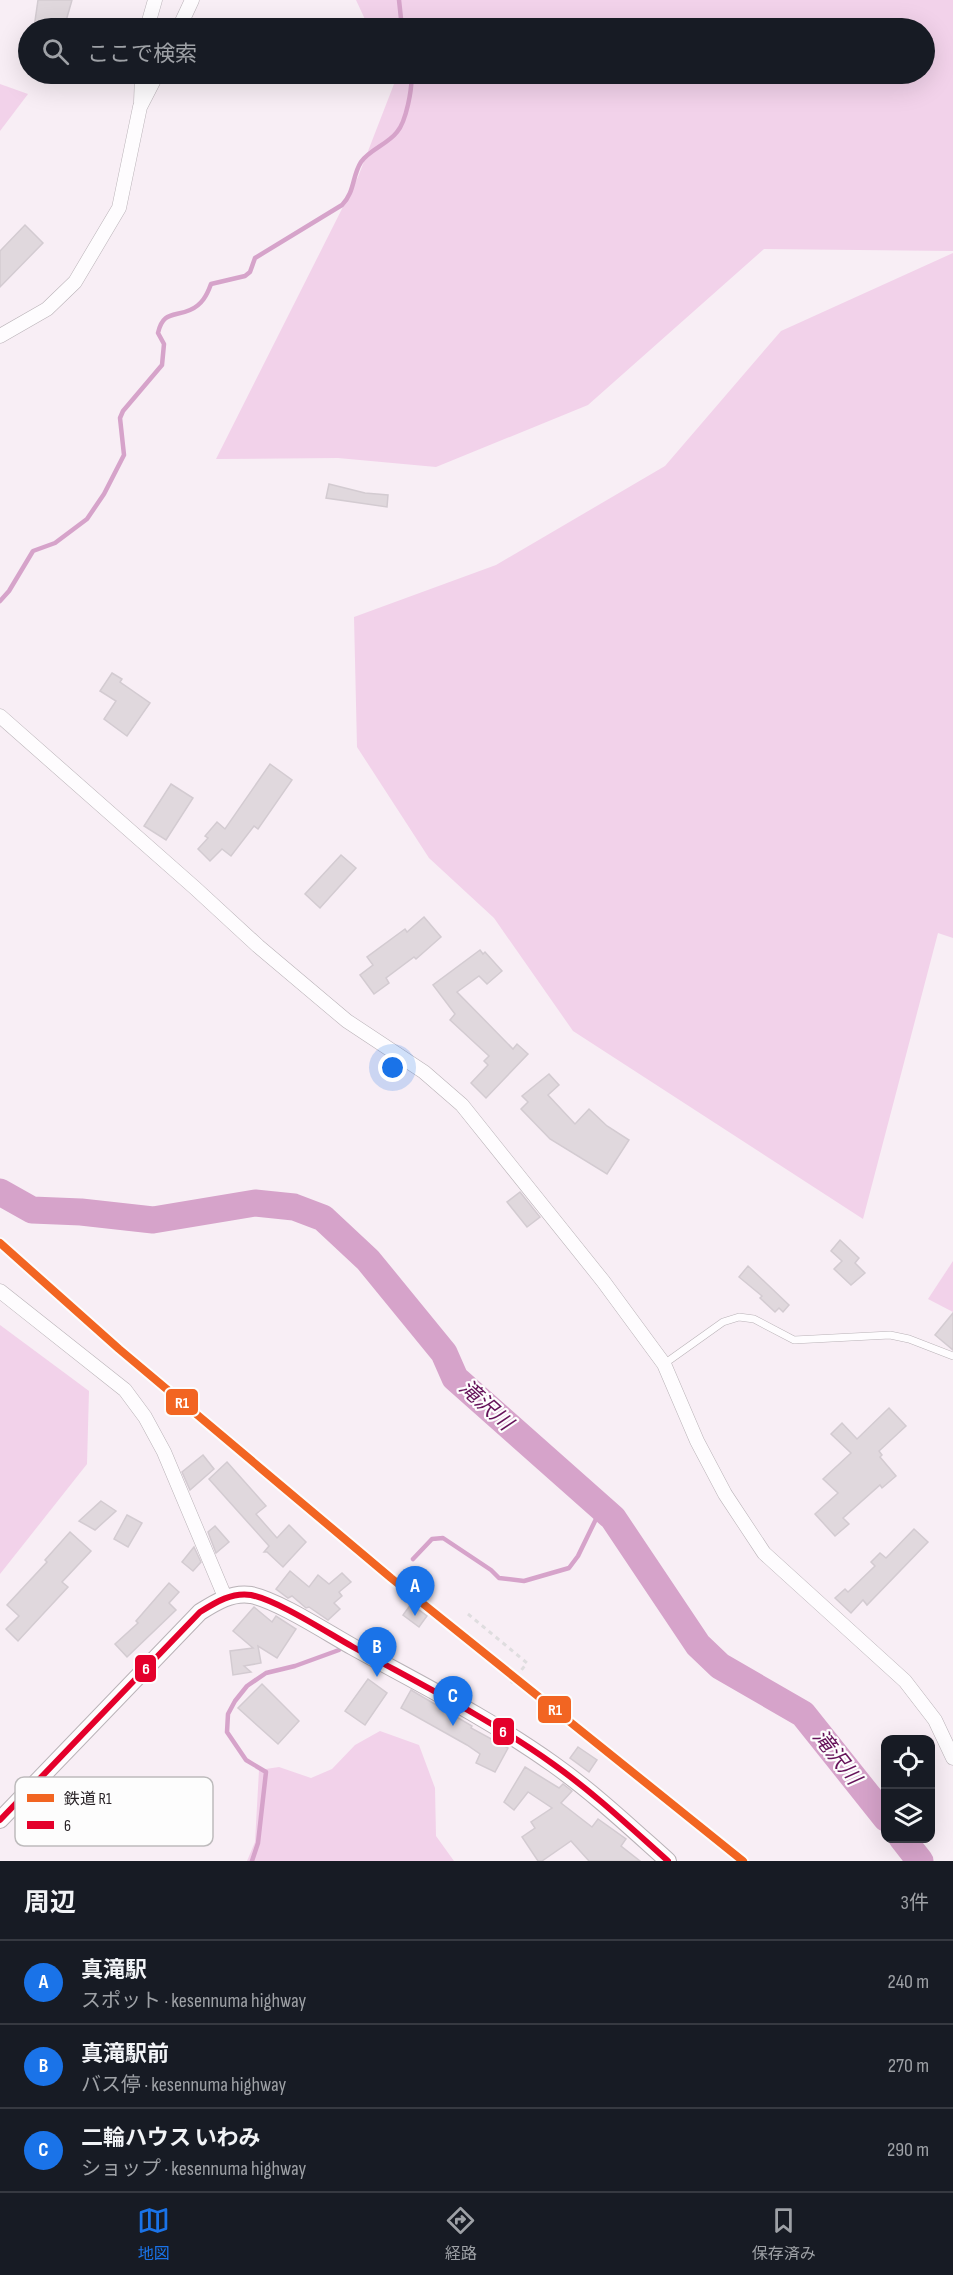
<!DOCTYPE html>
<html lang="ja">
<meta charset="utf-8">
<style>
:root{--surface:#171b24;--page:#242831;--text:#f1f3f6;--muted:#9ea1a6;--line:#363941;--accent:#1a73e8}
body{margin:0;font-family:"Sofia Sans Condensed","Noto Sans JP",sans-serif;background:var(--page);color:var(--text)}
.controls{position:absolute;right:18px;bottom:18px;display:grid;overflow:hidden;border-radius:12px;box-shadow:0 6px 24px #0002}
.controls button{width:54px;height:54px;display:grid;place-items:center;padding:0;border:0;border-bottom:2px solid var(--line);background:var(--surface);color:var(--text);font:30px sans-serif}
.you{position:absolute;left:393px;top:1068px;width:21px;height:21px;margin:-15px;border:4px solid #fff;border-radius:50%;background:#1a73e8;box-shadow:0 0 0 9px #1a73e833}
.badge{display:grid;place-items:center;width:39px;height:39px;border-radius:50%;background:var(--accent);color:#fff;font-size:20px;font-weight:700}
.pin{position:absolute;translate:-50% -50px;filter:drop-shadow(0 2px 3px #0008)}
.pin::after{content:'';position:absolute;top:32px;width:21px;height:18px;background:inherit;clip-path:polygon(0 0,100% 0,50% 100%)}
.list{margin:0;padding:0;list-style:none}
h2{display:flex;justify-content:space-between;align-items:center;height:78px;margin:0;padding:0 24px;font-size:26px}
h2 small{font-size:20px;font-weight:400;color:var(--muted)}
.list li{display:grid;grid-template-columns:39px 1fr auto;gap:18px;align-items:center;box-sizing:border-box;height:84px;padding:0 24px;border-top:2px solid var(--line)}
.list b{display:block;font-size:22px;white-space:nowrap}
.list p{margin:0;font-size:20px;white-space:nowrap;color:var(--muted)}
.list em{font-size:20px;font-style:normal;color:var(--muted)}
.icon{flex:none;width:33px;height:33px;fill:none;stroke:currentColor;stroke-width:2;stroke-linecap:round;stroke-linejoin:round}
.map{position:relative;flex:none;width:953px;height:1861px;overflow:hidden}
.search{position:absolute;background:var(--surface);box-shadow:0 6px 24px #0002;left:18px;right:18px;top:18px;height:66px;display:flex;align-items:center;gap:15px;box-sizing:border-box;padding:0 21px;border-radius:33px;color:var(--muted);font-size:22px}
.sheet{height:330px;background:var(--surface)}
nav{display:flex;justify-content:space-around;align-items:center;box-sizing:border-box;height:84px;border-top:2px solid var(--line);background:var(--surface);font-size:16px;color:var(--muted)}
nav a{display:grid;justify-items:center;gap:3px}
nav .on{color:var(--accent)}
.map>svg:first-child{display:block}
</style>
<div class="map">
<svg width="953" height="1861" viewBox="0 0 953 1861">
<rect width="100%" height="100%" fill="#f8eef5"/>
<!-- green -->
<g fill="#f2d2ea">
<path d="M356,0H953V251L764,249L588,405L436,467L338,458L216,459L358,177L394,84L390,74H924V28H369Z"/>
<path d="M0,84L28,94L0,131Z"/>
<path d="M953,253V938L938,933L863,1219L573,1031L494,918L429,858L357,747L354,617L496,565L665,466L781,331Z"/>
<path d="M953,1261V1312L928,1299Z"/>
<path d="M0,1325L89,1391L87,1464L0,1574Z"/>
<path d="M380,1731L419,1745L435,1788L436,1836L454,1861H247L255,1842L259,1770L279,1767L311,1778L332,1769L355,1745Z"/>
</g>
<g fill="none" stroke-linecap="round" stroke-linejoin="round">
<!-- stream -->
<g stroke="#d6a3ca" stroke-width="4.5">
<path d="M399,0L402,28"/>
<path d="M0,601L9,591L33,551L55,543L87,519L104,494L124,455L120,418L123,411L162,365L164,344L158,333C163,311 174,317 190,310C202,305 207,295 211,284L245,276L250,272L255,258L342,205C355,192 352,176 361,162C369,150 388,144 397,132C406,122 413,87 411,74"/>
<path d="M413,1559L432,1539L443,1538L491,1570L499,1578L524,1581L569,1568L578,1556L596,1519L592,1499"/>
<path d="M252,1861L258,1843L266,1772L246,1760L227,1732L228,1714L235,1701L247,1686L266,1673L295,1666L339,1650"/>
</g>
<!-- river -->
<g stroke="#d6a3ca" stroke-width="27">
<path d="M0,1192L32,1210L81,1212L153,1220L255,1203L294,1207L323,1218L368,1260L444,1353L455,1378L613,1518L698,1645L720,1666L803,1714L886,1818"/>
<path d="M902,1838L920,1861"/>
</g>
</g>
<!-- building -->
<g fill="#e0d8dd" stroke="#d3cbd1" stroke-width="1.5">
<path d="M38,0H72L64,28H34Z"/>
<path d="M25,225L43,243L0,287V251Z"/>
<path d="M329,484L365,493L388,495L387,507L326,498Z"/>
<path d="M112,673L122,679L120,682L150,703L127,736L104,719L116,701L100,691Z"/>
<path d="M270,764L292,780L258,829L254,826L231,856L222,849L210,861L198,849L208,838L205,836L217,822L225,829Z"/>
<path d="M171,784L193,798L166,840L144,826Z"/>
<path d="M341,855L356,868L320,908L305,894Z"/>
<path d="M424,917L441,937L416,959L414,957L386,978L389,983L374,994L360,975L373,965L367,957L405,929L407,932Z"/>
<path d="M480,950L483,954L485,952L502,971L487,984L479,976L457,992L513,1049L517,1044L528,1054L486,1098L471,1083L488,1065L484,1061L489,1056L450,1020L455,1014L433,985Z"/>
<path d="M549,1074L559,1085L548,1095L575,1124L589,1109L607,1126L629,1140L607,1174L550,1139L521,1109L528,1102L522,1096Z"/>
<path d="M520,1192L540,1217L527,1227L507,1202Z"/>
<path d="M840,1240L859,1258L855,1263L865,1273L851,1285L834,1269L842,1261L831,1251Z"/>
<path d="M748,1266L789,1305L783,1312L779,1308L775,1312L760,1298L762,1296L739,1277Z"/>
<path d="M953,1313V1350L935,1335Z"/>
<path d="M889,1408L906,1426L879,1451L882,1455L880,1457L896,1476L882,1488L880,1485L843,1518L849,1524L835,1536L815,1514L838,1493L823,1479L851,1453L831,1434L842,1423L857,1439Z"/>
<path d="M203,1455L214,1469L190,1490L182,1472Z"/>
<path d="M227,1462L266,1506L256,1514L277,1538L289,1525L306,1542L283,1567L267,1552H264L269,1546L209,1479Z"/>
<path d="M101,1501L116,1511L95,1530L79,1521Z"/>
<path d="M127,1515L142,1523L128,1547L114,1539Z"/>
<path d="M215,1526L229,1542L216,1553L208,1532Z"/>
<path d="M914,1529L928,1542L867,1605L863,1600L851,1613L835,1598L845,1589L848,1592L875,1566L871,1562L880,1553L886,1558Z"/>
<path d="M70,1532L91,1551L62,1582L68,1587L18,1641L6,1629L19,1616L7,1605L47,1562L45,1560Z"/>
<path d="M194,1547L201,1562L193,1571L182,1562Z"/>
<path d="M290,1571L309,1587L318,1575L329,1584L342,1573L351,1582L339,1592L342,1596L334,1603L340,1609L328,1620L309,1607L306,1608L292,1596L288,1598L276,1589Z"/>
<path d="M169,1583L179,1592L169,1603L176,1610L127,1657L115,1644L138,1623L136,1621Z"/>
<path d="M411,1604L427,1616L419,1627L403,1615Z"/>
<path d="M254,1607L272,1622L276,1616L296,1629L277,1658L258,1646L261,1663L244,1666L251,1672L233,1675L230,1651L253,1648L233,1631Z"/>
<path d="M368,1679L387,1693L365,1725L345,1711Z"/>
<path d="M262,1684L299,1721L278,1744L238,1708Z"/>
<path d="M411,1690L472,1726L471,1728L508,1748L495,1772L476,1763L480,1754L467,1745L401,1708Z"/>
<path d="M578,1747L597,1760L589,1772L570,1758Z"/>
<path d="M525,1767L559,1788L563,1784L572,1791L561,1803L592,1827L598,1819L626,1839L621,1846L640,1861H589L571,1841L542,1861H538L522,1837L535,1828L531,1822L552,1808L528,1792L514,1810L504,1802Z"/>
</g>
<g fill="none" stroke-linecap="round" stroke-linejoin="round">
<!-- service casing -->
<g stroke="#b9b2b7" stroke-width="8">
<path id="service" d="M664,1364L723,1322L739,1317L754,1319L794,1340L890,1335L909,1339L953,1356"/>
</g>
<!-- minor casing -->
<g stroke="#b9b2b7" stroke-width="15">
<g id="minor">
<path d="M147,28L155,0"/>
<path d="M179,28L192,0"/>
<path d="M141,102L142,74"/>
<path d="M0,336L47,309L75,282L119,208L140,107L157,74"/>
<path d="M0,716L195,888L258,946L347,1021L424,1072L462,1105L603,1281L664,1364L697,1441L725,1494L764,1553L905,1681L935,1720L953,1758"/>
<path d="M0,1291L125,1390L145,1417L164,1452L225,1597"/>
</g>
</g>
<!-- tertiary casing -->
<g stroke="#b9b2b7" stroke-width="18">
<path id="tertiary" d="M0,1820L200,1612C216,1602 232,1592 251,1595C279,1601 326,1632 353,1647C420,1684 490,1719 553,1764C594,1793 631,1828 668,1861"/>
</g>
<!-- path -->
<path stroke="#dfdddf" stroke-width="3" stroke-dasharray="4.5 4.5" stroke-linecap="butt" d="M468,1614L527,1663L511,1683"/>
<!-- service -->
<use href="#service" stroke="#fefcfe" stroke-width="7"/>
<!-- minor -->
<use href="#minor" stroke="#fefcfe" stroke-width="14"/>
<!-- tertiary -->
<use href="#tertiary" stroke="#fefcfe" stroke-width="16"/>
<!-- bus-1 casing -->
<g stroke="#fdfdfd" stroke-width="10">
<path id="bus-1" d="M0,1820L200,1612C216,1602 232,1592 251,1595C279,1601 326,1632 353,1647C420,1684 490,1719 553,1764C594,1793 631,1828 668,1861"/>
</g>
<!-- bus-1 -->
<use href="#bus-1" stroke="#e4002b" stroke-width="6"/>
<!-- rail-1 casing -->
<g stroke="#fdfdfd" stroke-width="12">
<path id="rail-1" d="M0,1243L119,1349L391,1578L743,1861"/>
</g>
<!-- rail-1 -->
<use href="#rail-1" stroke="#f26522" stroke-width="8"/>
</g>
<g text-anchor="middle" stroke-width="4.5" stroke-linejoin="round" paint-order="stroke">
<!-- water labels -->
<g font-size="21" font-style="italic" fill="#651259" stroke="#fdfdfd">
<text transform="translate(486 1405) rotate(42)" y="7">滝沢川</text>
<text transform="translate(837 1757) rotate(52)" y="7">滝沢川</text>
</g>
</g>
<!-- legend -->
<rect x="15" y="1777" width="198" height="69" rx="9" fill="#fdfdfd" stroke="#bdbbbc" stroke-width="1.5"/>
<rect x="27" y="1794" width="27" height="8" fill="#f26522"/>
<rect x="27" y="1821" width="27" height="8" fill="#e4002b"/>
<g font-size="16" fill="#282226">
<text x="64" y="1804">鉄道 R1</text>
<text x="64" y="1831">6</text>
</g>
<g stroke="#fdfdfd" stroke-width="2">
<rect x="165" y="1388" width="34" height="28" rx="6" fill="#f26522"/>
<rect x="134" y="1654" width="23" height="29" rx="6" fill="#e4002b"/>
<rect x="537" y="1695" width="35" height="29" rx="6" fill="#f26522"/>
<rect x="492" y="1717" width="23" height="29" rx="6" fill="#e4002b"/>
</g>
<g font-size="16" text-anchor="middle" font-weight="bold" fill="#fff">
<text x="182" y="1408">R1</text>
<text x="146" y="1674">6</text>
<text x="555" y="1715">R1</text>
<text x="503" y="1737">6</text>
</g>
</svg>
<div class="controls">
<button><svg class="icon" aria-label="locate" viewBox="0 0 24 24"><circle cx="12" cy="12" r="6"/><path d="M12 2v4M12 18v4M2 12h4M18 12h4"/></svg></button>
<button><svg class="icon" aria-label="layers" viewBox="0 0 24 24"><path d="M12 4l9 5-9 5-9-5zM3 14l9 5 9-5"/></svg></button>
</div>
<div class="you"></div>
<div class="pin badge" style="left:415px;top:1616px">A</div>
<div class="pin badge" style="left:377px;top:1677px">B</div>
<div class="pin badge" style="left:453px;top:1726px">C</div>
<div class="search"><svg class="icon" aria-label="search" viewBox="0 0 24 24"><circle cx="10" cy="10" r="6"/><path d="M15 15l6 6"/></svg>ここで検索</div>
</div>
<section class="sheet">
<h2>周辺<small>3件</small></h2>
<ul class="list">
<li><span class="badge">A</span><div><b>真滝駅</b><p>スポット · kesennuma highway</p></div><em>240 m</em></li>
<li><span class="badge">B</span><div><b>真滝駅前</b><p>バス停 · kesennuma highway</p></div><em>270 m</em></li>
<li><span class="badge">C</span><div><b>二輪ハウス いわみ</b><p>ショップ · kesennuma highway</p></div><em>290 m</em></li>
</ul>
</section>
<nav>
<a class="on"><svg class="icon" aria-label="map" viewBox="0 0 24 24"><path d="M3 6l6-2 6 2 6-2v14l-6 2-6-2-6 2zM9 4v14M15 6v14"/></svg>地図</a>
<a><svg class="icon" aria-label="directions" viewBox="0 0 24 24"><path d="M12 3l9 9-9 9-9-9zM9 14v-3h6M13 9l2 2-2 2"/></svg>経路</a>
<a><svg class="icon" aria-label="saved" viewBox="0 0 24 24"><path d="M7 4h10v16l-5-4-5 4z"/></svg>保存済み</a>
</nav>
